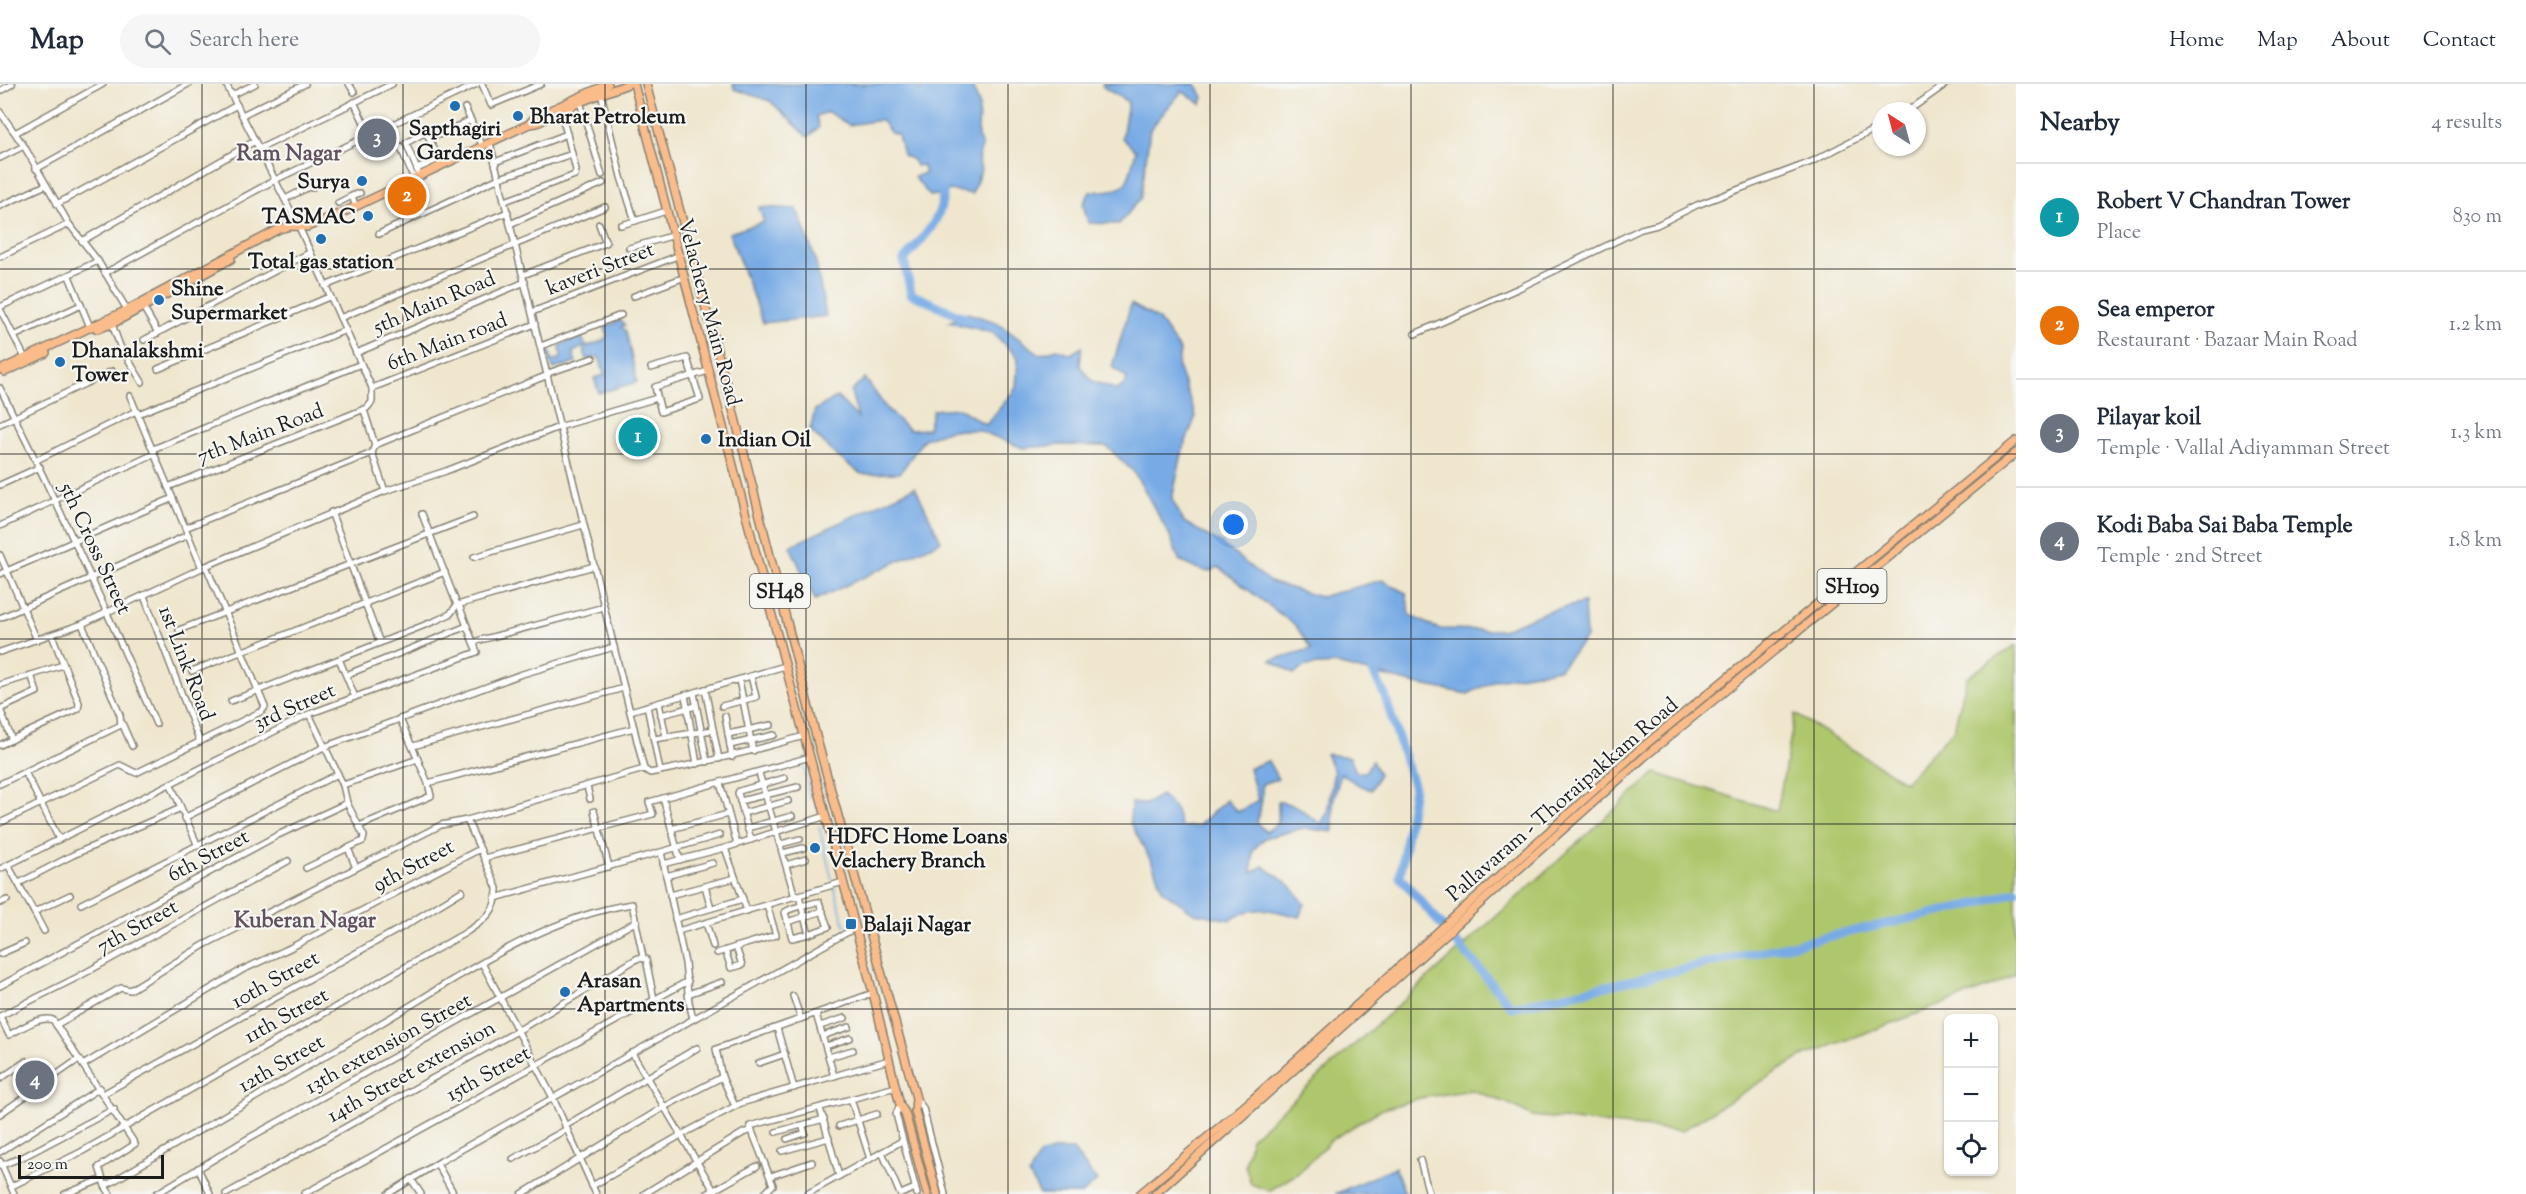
<!DOCTYPE html>
<meta charset="utf-8">
<style>
:root{--surface:#fff;--page:#f6f6f7;--text:#1f2937;--muted:#747a83;--line:#e0e1e3;--accent:#b45309}
body{margin:0;font-family:"Sorts Mill Goudy",serif;background:var(--page);color:var(--text)}
.controls{position:absolute;right:18px;bottom:18px;display:grid;overflow:hidden;border-radius:9px;box-shadow:0 2px 4px #0004}
.controls button{width:54px;height:54px;display:grid;place-items:center;padding:0;border:0;border-bottom:2px solid var(--line);background:var(--surface);color:var(--text);font:30px sans-serif}
.compass{position:absolute;left:1872px;top:18px;width:54px;height:54px;border-radius:50%;background:var(--surface);box-shadow:0 2px 4px #0004;rotate:324deg}
.scale{position:absolute;left:18px;bottom:15px;width:146px;box-sizing:border-box;padding-left:6px;border:3px solid #1c1c1c;border-top:0;font-size:16px;line-height:21px;white-space:nowrap;color:#1c1c1c;-webkit-text-stroke:4px #f6f6f2;paint-order:stroke}
.you{position:absolute;left:1234px;top:441px;width:21px;height:21px;margin:-15px;border:4px solid #fff;border-radius:50%;background:#1a73e8;box-shadow:0 0 0 9px #1a73e833}
.badge{display:grid;place-items:center;width:39px;height:39px;border-radius:50%;background:var(--accent);color:#fff;font-size:20px;font-weight:700}
.pin{position:absolute;translate:-50% -50%;border:3px solid #fff;box-shadow:0 2px 6px #0006}
.list{margin:0;padding:0;list-style:none}
h2{display:flex;justify-content:space-between;align-items:center;height:78px;margin:0;padding:0 24px;font-size:26px}
h2 small{font-size:20px;font-weight:400;color:var(--muted)}
.list li{display:grid;grid-template-columns:39px 1fr auto;gap:18px;align-items:center;box-sizing:border-box;height:108px;padding:0 24px;border-top:2px solid var(--line)}
.list b{display:block;font-size:22px;white-space:nowrap}
.list p{margin:0;font-size:20px;white-space:nowrap;color:var(--muted)}
.list em{font-size:20px;font-style:normal;color:var(--muted)}
.icon{flex:none;width:33px;height:33px;fill:none;stroke:currentColor;stroke-width:2;stroke-linecap:round;stroke-linejoin:round}
.map{position:relative;flex:none;width:2016px;height:1110px;overflow:hidden}
header{display:flex;align-items:center;gap:36px;box-sizing:border-box;height:84px;padding:0 30px;background:var(--surface);border-bottom:2px solid var(--line)}
header strong{font-size:28px}
nav{display:flex;gap:33px;margin-inline-start:auto;font-size:21px}
.search{width:420px;height:54px;background:var(--page);display:flex;align-items:center;gap:15px;box-sizing:border-box;padding:0 21px;border-radius:33px;color:var(--muted);font-size:22px}
main{display:flex}
aside{flex:1;background:var(--surface)}
.map>svg:first-child{display:block}
</style>
<header>
<strong>Map</strong>
<div class="search"><svg class="icon" aria-label="search" viewBox="0 0 24 24"><circle cx="10" cy="10" r="6"/><path d="M15 15l6 6"/></svg>Search here</div>
<nav><a>Home</a><a>Map</a><a>About</a><a>Contact</a></nav>
</header>
<main>
<div class="map">
<svg width="2016" height="1110" viewBox="0 0 2016 1110">
<rect width="100%" height="100%" fill="#f6f6f2"/>
<filter id="ink" filterUnits="userSpaceOnUse"><feTurbulence type="fractalNoise" baseFrequency=".0167" numOctaves="2"/><feDisplacementMap in="SourceGraphic" scale="12" xChannelSelector="R" yChannelSelector="G"/><feConvolveMatrix kernelMatrix="1 2 1 2 8 2 1 2 1" color-interpolation-filters="sRGB"/></filter>
<filter id="wash" filterUnits="userSpaceOnUse"><feTurbulence type="fractalNoise" baseFrequency=".008" numOctaves="4" result="noise"/><feDisplacementMap in="SourceGraphic" scale="24" xChannelSelector="R" yChannelSelector="G"/><feGaussianBlur stdDeviation="1.35" result="paint"/><feColorMatrix in="noise" values="0 0 0 0 0 0 0 0 0 0 0 0 0 0 0 0 0 1.4 0 .05"/><feComposite in="paint" operator="in"/></filter>
<g filter="url(#wash)">
<rect width="100%" height="100%" fill="#efe6cd"/>
<!-- green -->
<path fill="#aec76c" stroke="#657244" stroke-width="1.5" d="M2016,561V890L1997,900L1801,973L1681,1047L1532,1032L1512,1021L1472,1006L1420,1014L1380,1026L1331,1056L1300,1088L1269,1107L1251,1100L1245,1081L1251,1054L1655,689L1777,727L1795,630L1905,698L1954,645L1967,593Z"/>
<!-- water -->
<g fill="#78abe5" stroke="#4a6480" stroke-width="1.5">
<path d="M733,0H914L920,7L922,0H971L979,20L978,53L982,62L978,74L981,86L972,110L949,106L944,110L930,112L914,93L925,89L922,81L916,82L913,76L903,71L898,51L891,49L881,36L849,41L828,28L816,32L819,43L808,53L770,17L734,5Z"/>
<path d="M1102,0H1196L1203,13L1201,20L1182,7L1150,45L1141,114L1119,140L1088,139L1083,120L1090,108C1130,105 1125,106 1136,67L1122,54L1128,18L1103,3Z"/>
<path d="M759,123L797,125L815,174L826,232L763,239L729,149L764,138Z"/>
<path d="M1131,220L1158,235L1180,266L1178,283L1196,332L1183,365L1172,415L1184,438L1220,459L1270,498L1320,513L1382,496L1406,509L1410,531L1438,545L1502,546L1545,528L1584,519L1586,554L1559,585L1496,596L1468,610L1416,600L1336,580L1306,582L1294,590L1271,576L1311,565L1296,542L1218,483L1209,488L1192,483L1179,476L1170,452L1134,388L1106,362L1061,361L1023,364L978,346H951L924,355L900,389L861,390L838,373L810,346L815,326L837,313L858,334L851,308L865,294L886,324L909,346L928,345L933,326L959,324L986,341L1016,304L1018,274L993,249L949,238L968,229L996,238L1040,270L1057,265L1071,270L1082,263L1080,282L1092,297L1117,306L1125,300L1127,294L1112,283Z"/>
<path d="M620,236L625,241L621,243L626,247L637,298L599,309L594,294L605,291L599,273L587,276L583,263L573,268L576,279L553,285L546,265L549,263L552,276L561,275L560,261L581,251L586,263L602,257L607,252L605,243Z"/>
<path d="M915,403L941,457L815,516L790,462Z"/>
<path d="M1326,670L1350,673L1356,688H1365L1372,677L1379,690L1371,706L1355,699L1341,689L1333,717V748L1304,744L1265,754L1253,766L1252,789L1263,782L1290,801L1305,820L1299,833C1273,826 1254,819 1231,836L1194,829L1163,807L1152,779L1130,738L1131,719L1146,720L1161,711L1175,724L1181,743L1198,742L1226,716L1238,728L1258,716L1249,684L1268,677L1278,695L1262,700V716L1257,739L1266,748L1278,739V717L1296,722L1321,740L1327,728L1334,688Z"/>
<path d="M1055,1066H1073L1097,1097L1082,1110H1040L1029,1091L1039,1071Z"/>
<path d="M1395,1083L1405,1110H1335Z"/>
</g>
<g fill="none" stroke-linecap="round" stroke-linejoin="round">
<!-- stream -->
<g stroke="#78abe5" stroke-width="1.5">
<path d="M804,683L810,714"/>
<path d="M819,742L832,796"/>
<path d="M834,803L845,842"/>
</g>
<!-- river -->
<g stroke="#78abe5" stroke-width="9">
<path d="M943,98C946,134 925,151 904,176L911,210L970,236"/>
<path d="M1370,581L1385,612L1414,704L1400,793L1512,923L1980,819L2016,807"/>
</g>
</g>
</g>
<g filter="url(#ink)">
<g fill="none" stroke-linecap="round" stroke-linejoin="round">
<!-- minor casing -->
<g stroke="#868174" stroke-width="8">
<g id="minor">
<path d="M349,0L354,8"/>
<path d="M482,0L491,21L541,0"/>
<path d="M0,7L12,0"/>
<path d="M601,9L621,93L635,137L666,127"/>
<path d="M232,11L255,0"/>
<path d="M354,18L370,51"/>
<path d="M580,18L602,91"/>
<path d="M465,24L483,63"/>
<path d="M560,27L567,50"/>
<path d="M1908,27L1946,0"/>
<path d="M0,28L24,62L69,140L98,177L129,229"/>
<path d="M242,31L305,0"/>
<path d="M15,49L103,0"/>
<path d="M438,51L471,36"/>
<path d="M400,62L414,95"/>
<path d="M259,65L392,0"/>
<path d="M0,74L24,62"/>
<path d="M495,78L567,50L576,86L575,91L505,117"/>
<path d="M36,85L188,0"/>
<path d="M417,85L439,75"/>
<path d="M420,93L406,59L424,49L427,50L442,82"/>
<path d="M285,115L309,103L312,104"/>
<path d="M338,119L352,112"/>
<path d="M57,120L237,21"/>
<path d="M0,122L46,101"/>
<path d="M356,123L352,112L360,109"/>
<path d="M510,140L603,99"/>
<path d="M621,141L635,137"/>
<path d="M379,150L497,95L572,70"/>
<path d="M82,157L255,57"/>
<path d="M629,164L675,151"/>
<path d="M0,173L69,140"/>
<path d="M105,189L275,96L477,0"/>
<path d="M523,191L606,159L599,140"/>
<path d="M69,192L90,243"/>
<path d="M325,202L508,128"/>
<path d="M634,212L685,193"/>
<path d="M0,223L98,177"/>
<path d="M143,223L158,249"/>
<path d="M0,225L25,274"/>
<path d="M532,228L680,171"/>
<path d="M340,234L605,123"/>
<path d="M112,240L120,262L142,298"/>
<path d="M1415,250L1519,204L1641,145L1657,141L1697,121L1811,78L1881,42"/>
<path d="M14,252L81,221"/>
<path d="M144,256L309,169"/>
<path d="M541,262L621,231"/>
<path d="M356,269L525,198"/>
<path d="M651,284L687,274L700,315L661,328L655,303L708,287"/>
<path d="M158,285L329,213"/>
<path d="M548,289L593,274"/>
<path d="M0,304C55,414 107,526 156,640"/>
<path d="M372,304L535,240"/>
<path d="M130,312L202,484"/>
<path d="M138,330L346,246"/>
<path d="M0,340L112,287"/>
<path d="M375,361L548,291"/>
<path d="M153,365L361,280"/>
<path d="M372,369L385,407L446,387L559,343L657,314"/>
<path d="M37,376L136,327"/>
<path d="M0,401L40,383"/>
<path d="M168,403L367,324L372,318V304L299,143L226,0"/>
<path d="M331,428L380,559"/>
<path d="M422,430L457,521"/>
<path d="M0,442L154,370"/>
<path d="M185,444L372,369L375,361L364,326"/>
<path d="M0,471L37,556"/>
<path d="M474,473L583,441"/>
<path d="M206,482L385,407"/>
<path d="M0,490L173,414"/>
<path d="M144,512L200,658"/>
<path d="M459,521L473,558"/>
<path d="M0,534L188,451"/>
<path d="M179,546L473,433"/>
<path d="M614,563L644,685"/>
<path d="M0,568L82,540L206,482L265,623L262,627L136,689L120,681L0,739"/>
<path d="M339,575L435,537L450,530L457,521L594,482"/>
<path d="M192,587L445,488"/>
<path d="M346,591L467,542"/>
<path d="M739,596L753,667"/>
<path d="M0,601L63,581"/>
<path d="M705,605L719,675"/>
<path d="M694,609L707,678"/>
<path d="M685,611L697,680"/>
<path d="M231,617L339,575L355,613"/>
<path d="M659,619L666,653"/>
<path d="M647,622L660,687"/>
<path d="M722,622L756,613L751,592"/>
<path d="M0,625L37,608L31,591"/>
<path d="M0,625L12,656"/>
<path d="M630,627L785,582"/>
<path d="M309,630L338,690"/>
<path d="M661,631L696,622"/>
<path d="M725,632L732,673"/>
<path d="M122,639L132,662"/>
<path d="M728,650L771,641"/>
<path d="M654,655L713,646"/>
<path d="M0,661L78,625L79,619L52,551"/>
<path d="M730,661L774,651"/>
<path d="M413,662L624,604"/>
<path d="M644,685L650,689C702,679 753,667 804,652"/>
<path d="M25,688L59,755"/>
<path d="M759,689L795,813"/>
<path d="M428,699L634,644"/>
<path d="M720,699L737,760"/>
<path d="M0,700L121,641L120,631L82,540"/>
<path d="M171,701L198,762"/>
<path d="M587,702L590,715"/>
<path d="M663,714L680,776"/>
<path d="M740,717L798,703"/>
<path d="M347,719L364,752L363,757L348,764L356,784"/>
<path d="M594,727L609,783"/>
<path d="M743,729L788,717"/>
<path d="M184,734L324,663L519,591L614,563L490,59"/>
<path d="M467,736L480,765"/>
<path d="M359,742L431,712L428,699L400,635"/>
<path d="M747,744L792,732"/>
<path d="M671,745L728,730"/>
<path d="M751,756L738,709L739,707L785,694"/>
<path d="M781,760L800,755"/>
<path d="M725,764L747,827"/>
<path d="M661,768L720,751"/>
<path d="M783,769L803,764"/>
<path d="M484,774L653,730L649,718L810,673"/>
<path d="M663,780L725,764L826,732"/>
<path d="M8,781L34,828L70,811"/>
<path d="M786,781L806,775"/>
<path d="M306,784L348,764"/>
<path d="M0,785L309,630L477,568L473,558L604,523"/>
<path d="M666,792L713,779"/>
<path d="M19,799L73,771L181,724"/>
<path d="M705,802L711,824"/>
<path d="M670,811L735,794"/>
<path d="M799,811C802,825 805,837 809,850L792,854L785,828C794,822 807,821 817,818H819L828,843L809,850"/>
<path d="M495,814L661,768L685,879L689,918L693,935"/>
<path d="M0,819L7,816"/>
<path d="M81,820L338,690L343,701"/>
<path d="M34,828L44,847"/>
<path d="M675,835L743,815"/>
<path d="M787,838L823,827"/>
<path d="M706,839L713,862"/>
<path d="M678,847L843,798"/>
<path d="M736,863L776,851L767,821"/>
<path d="M717,869L736,863L742,881L731,884L725,866"/>
<path d="M0,870L25,859"/>
<path d="M482,879L553,1014L596,1110"/>
<path d="M0,902L278,751L347,719L343,701L418,675"/>
<path d="M688,910L722,898"/>
<path d="M793,912L801,935"/>
<path d="M816,930L834,992"/>
<path d="M56,941L117,906L121,904L130,906L204,861L441,741L467,736L644,685"/>
<path d="M820,942L845,934"/>
<path d="M777,944L794,1004"/>
<path d="M822,952L849,943"/>
<path d="M826,962L850,954"/>
<path d="M632,969L681,1051L741,1019L889,976"/>
<path d="M829,973L853,966"/>
<path d="M759,979L785,970"/>
<path d="M722,993L735,1022"/>
<path d="M0,995L26,977"/>
<path d="M103,1010L408,840L462,807"/>
<path d="M916,1014L923,1024L945,1110"/>
<path d="M851,1015L870,1075"/>
<path d="M900,1021L896,1030L917,1110"/>
<path d="M820,1024L839,1092"/>
<path d="M0,1030L79,975"/>
<path d="M565,1042L697,964"/>
<path d="M839,1042L877,1030"/>
<path d="M776,1048L824,1035"/>
<path d="M787,1055L805,1049L802,1041"/>
<path d="M782,1067L829,1054"/>
<path d="M0,1068L100,1004"/>
<path d="M882,1068L900,1110"/>
<path d="M513,1075L567,1045"/>
<path d="M1420,1076L1429,1110"/>
<path d="M0,1077L14,1110"/>
<path d="M437,1080L454,1110"/>
<path d="M0,1082L25,1072L114,1025"/>
<path d="M198,1084L210,1110"/>
<path d="M771,1092L812,1078"/>
<path d="M411,1095L421,1110"/>
<path d="M12,1102L81,1068L465,849C483,837 498,828 497,804L480,765L290,864L242,886L83,981"/>
<path d="M105,1102L99,1083L135,1060L53,936C40,931 21,945 9,951L0,932L76,894L288,777"/>
<path d="M592,1102L681,1051L716,1110"/>
<path d="M65,1110L103,1095"/>
<path d="M110,1110L105,1102C197,1047 290,993 383,938C461,892 541,834 632,820L643,873"/>
<path d="M156,1110L249,1054L637,837"/>
<path d="M226,1110L519,946L638,874L646,875L654,915"/>
<path d="M304,1110L688,897"/>
<path d="M388,1110L441,1077L855,844"/>
<path d="M522,1110L664,1023L722,993L716,965L873,909"/>
<path d="M644,1110L743,1049L752,1046"/>
<path d="M707,1110L757,1082"/>
<path d="M764,1110L773,1101L750,1042L896,1003"/>
<path d="M807,1110L902,1057"/>
<path d="M901,1110L915,1104"/>
</g>
</g>
<!-- major casing -->
<g stroke="#868174" stroke-width="10">
<g id="major">
<path d="M634,0L774,539L873,909L900,1021L905,1029L927,1110"/>
<path d="M646,0L733,326L816,652L916,1014L915,1027L937,1110"/>
<path d="M529,40L535,33L608,0"/>
<path d="M97,245L112,240L231,175"/>
<path d="M0,286L127,226L279,145L291,142L307,143L346,127L529,40L537,39L580,18L628,0"/>
<path d="M5,288L46,269"/>
<path d="M1140,1110L1254,1014L1639,666L2016,357"/>
<path d="M1155,1110L1644,673L2016,369"/>
</g>
</g>
<!-- minor -->
<use href="#minor" stroke="#fff" stroke-width="5"/>
<!-- major -->
<use href="#major" stroke="#fabc8b" stroke-width="7"/>
</g>
</g>
<!-- grid -->
<path fill="none" stroke="#1c1c1c" stroke-width="1.5" stroke-opacity="0.55" d="M202,0V1110M403,0V1110M605,0V1110M806,0V1110M1008,0V1110M1210,0V1110M1411,0V1110M1613,0V1110M1814,0V1110M0,185H2016M0,370H2016M0,555H2016M0,740H2016M0,925H2016"/>
<!-- markers -->
<g fill="#1f6fb2" stroke="#f6f6f2" stroke-width="2">
<circle cx="455" cy="22" r="6"/>
<circle cx="518" cy="32" r="6"/>
<circle cx="362" cy="97" r="6"/>
<circle cx="368" cy="132" r="6"/>
<circle cx="321" cy="155" r="6"/>
<circle cx="159" cy="216" r="6"/>
<circle cx="60" cy="278" r="6"/>
<circle cx="706" cy="355" r="6"/>
<circle cx="815" cy="764" r="6"/>
<rect x="845" y="834" width="12" height="12" rx="3"/>
<circle cx="565" cy="908" r="6"/>
</g>
<g text-anchor="middle" stroke-width="4.5" stroke-linejoin="round" paint-order="stroke">
<!-- shield labels -->
<g fill="#f6f6f2" stroke="#5d5d5c" stroke-width="1.5">
<rect x="1817.5" y="485" width="69" height="34" rx="4.5"/>
<rect x="750" y="490" width="60" height="34" rx="4.5"/>
</g>
<g font-size="20" font-weight="bold" fill="#1c1c1c">
<text x="1852" y="509">SH109</text>
<text x="780" y="514">SH48</text>
</g>
<!-- poi labels -->
<g font-size="21" font-weight="bold" fill="#1c1c1c" stroke="#f6f6f2" text-anchor="start">
<text x="530" y="39">Bharat Petroleum</text>
<text x="455" y="51" text-anchor="middle">Sapthagiri<tspan x="455" dy="24">Gardens</tspan></text>
<text x="350" y="104" text-anchor="end">Surya</text>
<text x="356" y="139" text-anchor="end">TASMAC</text>
<text x="321" y="184" text-anchor="middle">Total gas station</text>
<text x="171" y="211">Shine<tspan x="171" dy="24">Supermarket</tspan></text>
<text x="72" y="273">Dhanalakshmi<tspan x="72" dy="24">Tower</tspan></text>
<text x="718" y="362">Indian Oil</text>
<text x="827" y="759">HDFC Home Loans<tspan x="827" dy="24">Velachery Branch</tspan></text>
<text x="863" y="847">Balaji Nagar</text>
<text x="577" y="903">Arasan<tspan x="577" dy="24">Apartments</tspan></text>
</g>
<!-- street labels -->
<g font-size="21" fill="#1c1c1c" stroke="#f6f6f2">
<text transform="translate(600 184) rotate(-21)" y="7">kaveri Street</text>
<text transform="translate(434 218) rotate(-23)" y="7">5th Main Road</text>
<text transform="translate(710 228) rotate(75)" y="7">Velachery Main Road</text>
<text transform="translate(447 257) rotate(-21)" y="7">6th Main road</text>
<text transform="translate(260 349) rotate(-21)" y="7">7th Main Road</text>
<text transform="translate(96 464) rotate(65)" y="7">5th Cross Street</text>
<text transform="translate(187 579) rotate(69)" y="7">1st Link Road</text>
<text transform="translate(294 622) rotate(-24)" y="7">3rd Street</text>
<text transform="translate(1562 715) rotate(-41)" y="7">Pallavaram - Thoraipakkam Road</text>
<text transform="translate(208 771) rotate(-28)" y="7">6th Street</text>
<text transform="translate(413 781) rotate(-28)" y="7">9th Street</text>
<text transform="translate(137 842) rotate(-29)" y="7">7th Street</text>
<text transform="translate(275 895) rotate(-29)" y="7">10th Street</text>
<text transform="translate(286 931) rotate(-29)" y="7">11th Street</text>
<text transform="translate(388 959) rotate(-29)" y="7">13th extension Street</text>
<text transform="translate(281 979) rotate(-30)" y="7">12th Street</text>
<text transform="translate(411 987) rotate(-29)" y="7">14th Street extension</text>
<text transform="translate(488 989) rotate(-29)" y="7">15th Street</text>
</g>
<!-- neighbourhood labels -->
<g font-size="22" font-weight="bold" fill="#61505d" stroke="#f6f6f2">
<text x="289" y="76">Ram Nagar</text>
<text x="305" y="843">Kuberan Nagar</text>
</g>
</g>
</svg>
<div class="controls">
<button>+</button>
<button>−</button>
<button><svg class="icon" aria-label="locate" viewBox="0 0 24 24"><circle cx="12" cy="12" r="6"/><path d="M12 2v4M12 18v4M2 12h4M18 12h4"/></svg></button>
</div>
<svg class="compass" viewBox="-18 -18 36 36"><path d="M0-13l5 13h-10z" fill="#e53935"/><path d="M0 13l5-13h-10z" fill="#747a83"/></svg>
<div class="scale">200 m</div>
<div class="you"></div>
<div class="pin badge" style="left:638px;top:353px;background:#0f9aa8">1</div>
<div class="pin badge" style="left:407px;top:112px;background:#e8710a">2</div>
<div class="pin badge" style="left:377px;top:54px;background:#6b7280">3</div>
<div class="pin badge" style="left:35px;top:996px;background:#6b7280">4</div>
</div>
<aside>
<h2>Nearby<small>4 results</small></h2>
<ul class="list">
<li><span class="badge" style="background:#0f9aa8">1</span><div><b>Robert V Chandran Tower</b><p>Place</p></div><em>830 m</em></li>
<li><span class="badge" style="background:#e8710a">2</span><div><b>Sea emperor</b><p>Restaurant · Bazaar Main Road</p></div><em>1.2 km</em></li>
<li><span class="badge" style="background:#6b7280">3</span><div><b>Pilayar koil</b><p>Temple · Vallal Adiyamman Street</p></div><em>1.3 km</em></li>
<li><span class="badge" style="background:#6b7280">4</span><div><b>Kodi Baba Sai Baba Temple</b><p>Temple · 2nd Street</p></div><em>1.8 km</em></li>
</ul>
</aside>
</main>
